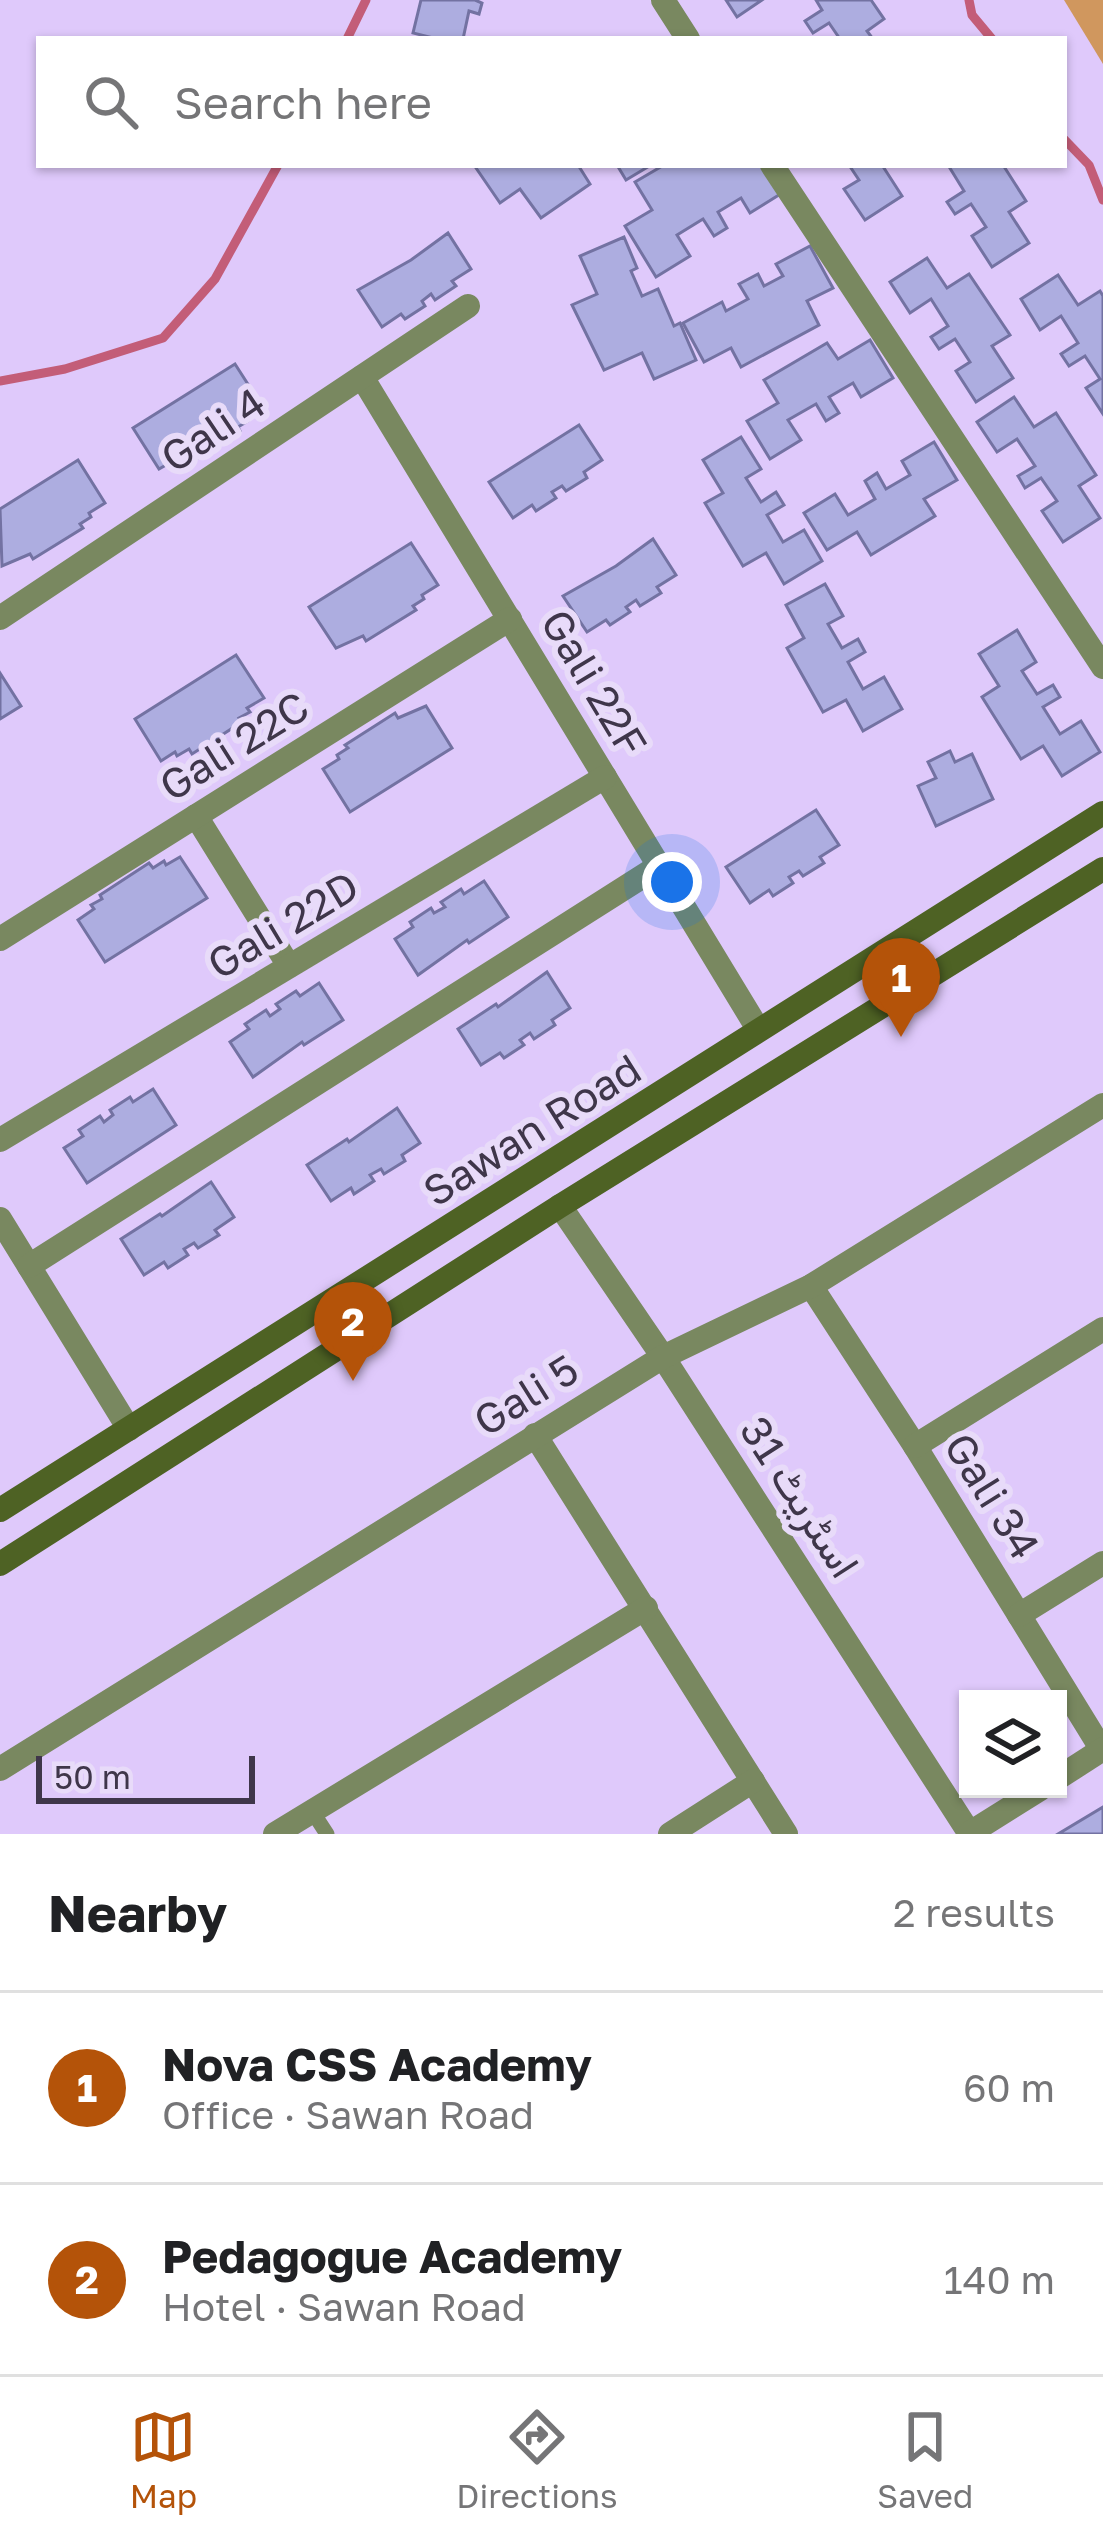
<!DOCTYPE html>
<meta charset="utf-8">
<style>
:root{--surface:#fff;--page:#f6f6f6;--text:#202124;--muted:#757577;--line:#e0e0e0;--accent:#b45309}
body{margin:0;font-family:"Golos Text",Vazirmatn,sans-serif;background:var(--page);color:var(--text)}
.controls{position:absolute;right:36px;bottom:36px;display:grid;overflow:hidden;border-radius:0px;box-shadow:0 3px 9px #0004}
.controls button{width:108px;height:108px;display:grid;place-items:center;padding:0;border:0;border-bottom:3px solid var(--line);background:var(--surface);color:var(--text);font:60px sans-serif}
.scale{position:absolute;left:36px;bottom:30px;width:219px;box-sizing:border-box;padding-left:12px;border:6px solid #3f364a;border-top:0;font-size:33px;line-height:42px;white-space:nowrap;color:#3f364a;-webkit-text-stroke:9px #e8dbf9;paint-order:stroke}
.you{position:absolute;left:672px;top:882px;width:42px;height:42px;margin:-30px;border:9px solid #fff;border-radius:50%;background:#1a73e8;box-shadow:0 0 0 18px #1a73e833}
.badge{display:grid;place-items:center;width:78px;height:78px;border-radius:50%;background:var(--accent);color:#fff;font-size:39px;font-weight:700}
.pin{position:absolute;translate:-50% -99px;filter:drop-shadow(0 3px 6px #0008)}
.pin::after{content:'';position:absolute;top:63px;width:42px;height:36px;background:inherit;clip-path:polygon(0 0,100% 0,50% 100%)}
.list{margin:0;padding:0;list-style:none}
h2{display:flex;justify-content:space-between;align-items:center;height:156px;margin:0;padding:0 48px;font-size:51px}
h2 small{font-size:39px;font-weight:400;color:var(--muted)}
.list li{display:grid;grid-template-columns:78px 1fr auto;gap:36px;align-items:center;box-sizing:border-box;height:192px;padding:0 48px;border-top:3px solid var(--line)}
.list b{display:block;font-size:45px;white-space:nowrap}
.list p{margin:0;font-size:39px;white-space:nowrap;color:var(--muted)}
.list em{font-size:39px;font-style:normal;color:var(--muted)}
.icon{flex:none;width:66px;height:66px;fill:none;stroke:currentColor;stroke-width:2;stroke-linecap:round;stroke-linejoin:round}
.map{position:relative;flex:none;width:1103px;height:1834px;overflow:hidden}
.search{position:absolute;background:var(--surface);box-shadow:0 3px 9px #0004;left:36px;right:36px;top:36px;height:132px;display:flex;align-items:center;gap:30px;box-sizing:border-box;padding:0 42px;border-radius:0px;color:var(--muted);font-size:45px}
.sheet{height:540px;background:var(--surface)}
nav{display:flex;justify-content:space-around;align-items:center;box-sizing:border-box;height:168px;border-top:3px solid var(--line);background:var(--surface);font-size:33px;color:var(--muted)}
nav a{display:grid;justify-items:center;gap:6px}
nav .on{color:var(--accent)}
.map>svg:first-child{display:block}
</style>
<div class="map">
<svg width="1103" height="1834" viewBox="0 0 1103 1834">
<rect width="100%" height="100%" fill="#dfc9fb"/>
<!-- green -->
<path fill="#d0975e" d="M1064,0H1103V64Z"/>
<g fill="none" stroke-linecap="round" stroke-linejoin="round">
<!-- stream -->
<g stroke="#c35d78" stroke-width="9">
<path d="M969,0L972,15L992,39"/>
<path d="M347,39L366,0"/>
<path d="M1064,139L1089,165L1103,200"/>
<path d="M0,381L65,369L163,338L215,279L278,165"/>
</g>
</g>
<!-- building -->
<g fill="#adade0" stroke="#7372a2" stroke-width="3">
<path d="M421,0H475L482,3L479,14L469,11L463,39H437L413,33Z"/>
<path d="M726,0H762L737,17Z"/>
<path d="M816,0H871L884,19L867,31L873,39H840L829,23L813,33L805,21L822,10Z"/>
<path d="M474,165H578L590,184L541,218L520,189L500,203Z"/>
<path d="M617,165H651L626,180Z"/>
<path d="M664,165H765L782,193L750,213L741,198L718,212L727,228L714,236L703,219L677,235L690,256L656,277L625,226L652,210L635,182Z"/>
<path d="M849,165H882L902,196L865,220L844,189L859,180Z"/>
<path d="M948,165H1003L1026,201L1009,212L1029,243L992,267L972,236L986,227L971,204L955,214L947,202L964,191Z"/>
<path d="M448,233L471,269L452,281L456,286L435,300L431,294L422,301L425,306L405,319L401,314L382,327L358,290L411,260Z"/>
<path d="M624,237L637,268L631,271L642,296L658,289L674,326L680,323L696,360L654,379L642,353L604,370L572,305L597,294L580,256Z"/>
<path d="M810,246L833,288L807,301L819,325L741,367L731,348L704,362L683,323L722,302L726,311L748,299L739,284L758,274L764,286L783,276L776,264Z"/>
<path d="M927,258L947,288L969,274L1010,335L992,346L1013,378L976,402L956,371L970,362L955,339L939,349L931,337L948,326L931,299L910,313L890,282Z"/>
<path d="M1058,275L1078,305L1100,291L1103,296V414L1086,388L1100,379L1085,356L1069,366L1061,354L1078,343L1061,316L1040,330L1021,299Z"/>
<path d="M870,340L893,378L861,397L853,383L829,397L839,413L826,421L816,404L788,420L801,440L770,459L747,421L778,403L764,380L827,343L838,359Z"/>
<path d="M235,364L262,406L246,417L248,421L238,427L240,431L190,463L187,458L176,465L173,461L159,469L133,428Z"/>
<path d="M1014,397L1034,427L1056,413L1096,475L1079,486L1100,518L1063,542L1042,511L1057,501L1041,478L1025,488L1018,476L1035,466L1017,439L997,452L977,422Z"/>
<path d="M579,425L602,460L584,472L587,478L566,491L562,486L552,492L556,498L536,511L532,505L513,518L489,482Z"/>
<path d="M741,437L761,469L746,478L761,502L776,492L784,505L767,515L783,542L804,530L822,561L784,584L766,553L743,566L705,503L723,493L703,460Z"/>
<path d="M934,442L957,480L924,499L935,516L871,555L857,532L827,550L804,513L835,494L848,515L875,499L865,481L877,473L886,489L910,475L902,461Z"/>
<path d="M78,460L105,503L89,513L91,517L80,524L83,528L33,559L30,554L2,566L0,509Z"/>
<path d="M653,539L676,575L657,587L661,593L640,606L636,600L626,607L630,612L610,625L606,620L587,632L563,596L616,566Z"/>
<path d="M411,543L438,585L422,595L424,599L413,606L416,610L366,641L363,636L336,648L309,607Z"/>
<path d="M825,584L843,616L828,624L842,648L858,639L865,652L848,662L863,689L884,677L902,709L863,731L846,700L823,712L787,648L804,638L786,605Z"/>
<path d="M1017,630L1036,662L1022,671L1037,694L1053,685L1060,697L1043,707L1060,734L1081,721L1100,752L1062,776L1043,746L1021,759L982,697L999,686L979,654Z"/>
<path d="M236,655L264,698L247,708L250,712L239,718L242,722L192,754L189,749L177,756L175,752L161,761L135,719Z"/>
<path d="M0,673L21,706L0,719Z"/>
<path d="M426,706L452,748L350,812L323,769L339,759L337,755L348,748L345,745L395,713L398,718Z"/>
<path d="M950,751L955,762L972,754L993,799L936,826L918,786L936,778L928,762Z"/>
<path d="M816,810L839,845L820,857L824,863L803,876L799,871L789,877L793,883L773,896L769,890L750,903L726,867Z"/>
<path d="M180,857L207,898L105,962L78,920L94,909L91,905L102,899L100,895L149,863L153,868L164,861L166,865Z"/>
<path d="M484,881L508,917L469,943L467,940L418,975L395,939L413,927L410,922L431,908L434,913L445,907L441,902L461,889L464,894Z"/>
<path d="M547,972L570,1008L552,1020L555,1025L534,1039L530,1033L520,1040L524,1045L504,1058L500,1053L481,1065L458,1029L496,1004L498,1007Z"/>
<path d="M319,983L343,1020L304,1045L302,1042L253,1077L230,1042L249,1029L245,1024L266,1010L270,1016L280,1009L276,1004L296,991L300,996Z"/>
<path d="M153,1089L176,1125L87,1183L64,1148L83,1136L79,1130L100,1116L104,1122L113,1115L110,1110L130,1097L133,1102Z"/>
<path d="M397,1108L420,1143L402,1155L405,1161L384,1174L381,1169L370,1175L374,1181L354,1194L351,1188L331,1201L307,1165L347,1139L349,1142Z"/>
<path d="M211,1182L234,1217L215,1230L219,1235L198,1248L194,1243L184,1249L188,1255L168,1268L164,1262L144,1275L121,1239L160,1214L162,1216Z"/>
<path d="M1103,1807V1834H1058Z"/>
</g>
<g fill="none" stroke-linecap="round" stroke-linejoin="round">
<!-- service -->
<path stroke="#798860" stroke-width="15" d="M312,1811L327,1834"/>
<!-- minor -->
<g stroke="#798860" stroke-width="24">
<path d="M663,0L688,39"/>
<path d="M772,165L1103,667"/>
<path d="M362,377L758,1029"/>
<path d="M0,618L468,306"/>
<path d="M196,816L289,966"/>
<path d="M0,939L510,619"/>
<path d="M0,1140L605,777"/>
<path d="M560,1206L663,1357L970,1834"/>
<path d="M0,1219L129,1429"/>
<path d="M29,1266L659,866"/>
<path d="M811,1286L915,1446L1102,1750"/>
<path d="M535,1435L786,1834"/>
<path d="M915,1446L1103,1329"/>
<path d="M1019,1615L1103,1563"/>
<path d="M0,1769L663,1357L811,1286L1103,1105"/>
<path d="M1058,1778L1103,1749"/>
<path d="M970,1833L1040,1789"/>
<path d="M275,1834L646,1608"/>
<path d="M670,1834L753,1781"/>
</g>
<!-- secondary -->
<g stroke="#4e6224" stroke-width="24">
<path d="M0,1510L1103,813"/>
<path d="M0,1564L560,1206L1103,869"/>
</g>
</g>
<g text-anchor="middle" stroke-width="12" stroke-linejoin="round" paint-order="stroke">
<!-- street labels -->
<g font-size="42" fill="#3f364a" stroke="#e8dbf9">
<text transform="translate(213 430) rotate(-34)" y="15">Gali 4</text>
<text transform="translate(594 683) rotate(59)" y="15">Gali 22F</text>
<text transform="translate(234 746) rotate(-32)" y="15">Gali 22C</text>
<text transform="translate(283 925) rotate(-31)" y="15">Gali 22D</text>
<text transform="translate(532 1130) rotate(-32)" y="15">Sawan Road</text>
<text transform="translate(526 1395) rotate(-32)" y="15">Gali 5</text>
<text transform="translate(992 1496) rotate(58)" y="15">Gali 34</text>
<text transform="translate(800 1497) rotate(57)" y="15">اسٹریٹ 31</text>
</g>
</g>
</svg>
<div class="controls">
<button><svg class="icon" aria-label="layers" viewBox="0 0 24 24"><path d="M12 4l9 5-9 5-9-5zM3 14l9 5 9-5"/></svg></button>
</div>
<div class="scale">50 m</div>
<div class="you"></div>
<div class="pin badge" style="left:901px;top:1037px">1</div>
<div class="pin badge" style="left:353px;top:1381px">2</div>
<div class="search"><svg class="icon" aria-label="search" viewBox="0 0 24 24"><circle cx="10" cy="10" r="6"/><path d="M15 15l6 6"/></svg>Search here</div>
</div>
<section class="sheet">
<h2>Nearby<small>2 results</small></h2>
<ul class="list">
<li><span class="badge">1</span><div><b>Nova CSS Academy</b><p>Office · Sawan Road</p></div><em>60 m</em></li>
<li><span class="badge">2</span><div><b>Pedagogue Academy</b><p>Hotel · Sawan Road</p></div><em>140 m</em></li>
</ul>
</section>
<nav>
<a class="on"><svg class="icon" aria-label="map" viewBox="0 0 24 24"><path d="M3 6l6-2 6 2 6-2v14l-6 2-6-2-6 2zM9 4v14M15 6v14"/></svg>Map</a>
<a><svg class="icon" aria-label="directions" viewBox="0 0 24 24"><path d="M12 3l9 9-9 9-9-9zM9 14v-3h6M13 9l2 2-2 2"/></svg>Directions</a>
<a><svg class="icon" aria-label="saved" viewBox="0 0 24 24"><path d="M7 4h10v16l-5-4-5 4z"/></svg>Saved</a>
</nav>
